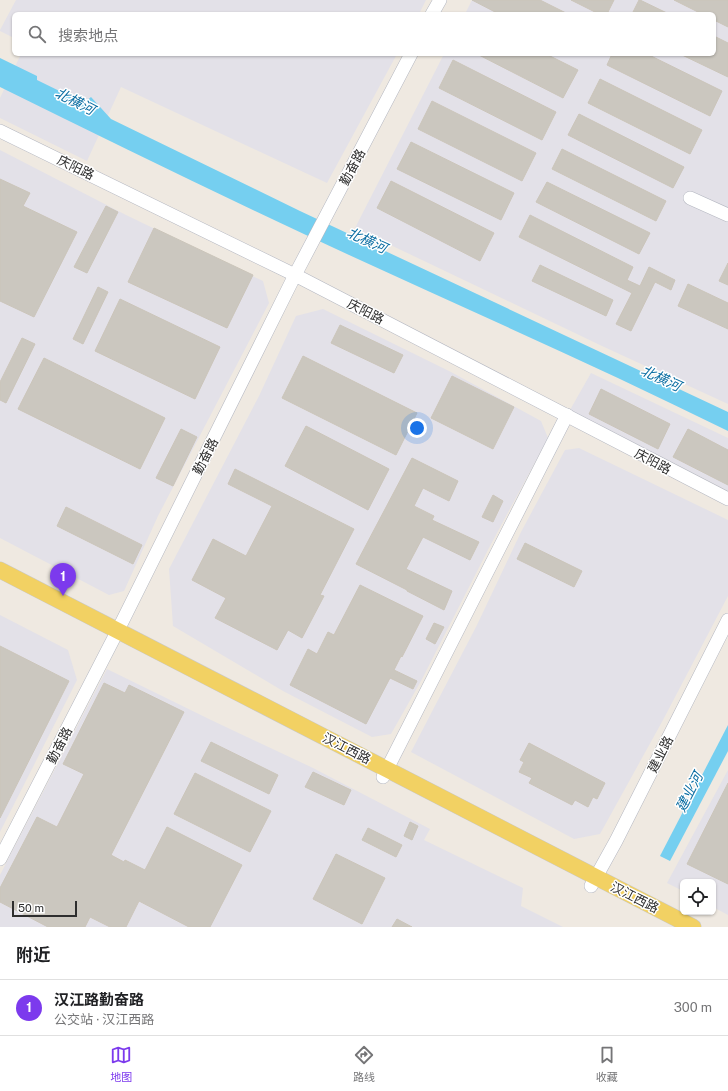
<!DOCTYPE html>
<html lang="zh">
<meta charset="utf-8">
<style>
:root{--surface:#fff;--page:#f2f2f2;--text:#202124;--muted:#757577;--line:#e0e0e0;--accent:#7c3aed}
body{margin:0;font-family:"Public Sans","Noto Sans SC",sans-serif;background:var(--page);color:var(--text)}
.controls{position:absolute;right:12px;bottom:12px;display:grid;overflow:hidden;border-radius:6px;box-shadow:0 1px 3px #0004}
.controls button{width:36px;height:36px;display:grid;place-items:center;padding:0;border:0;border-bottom:1px solid var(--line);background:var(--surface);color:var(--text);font:20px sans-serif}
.scale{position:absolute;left:12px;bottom:10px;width:65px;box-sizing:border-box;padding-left:4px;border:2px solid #2e2e2e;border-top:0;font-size:11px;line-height:14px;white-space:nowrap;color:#2e2e2e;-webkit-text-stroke:3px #fff;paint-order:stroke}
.you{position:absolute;left:417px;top:428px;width:14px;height:14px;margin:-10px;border:3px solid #fff;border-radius:50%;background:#1a73e8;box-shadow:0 0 0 6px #1a73e833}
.badge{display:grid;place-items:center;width:26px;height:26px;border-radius:50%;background:var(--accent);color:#fff;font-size:13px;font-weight:700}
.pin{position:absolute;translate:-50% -33px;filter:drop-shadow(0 1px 2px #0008)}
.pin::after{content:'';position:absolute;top:21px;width:14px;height:12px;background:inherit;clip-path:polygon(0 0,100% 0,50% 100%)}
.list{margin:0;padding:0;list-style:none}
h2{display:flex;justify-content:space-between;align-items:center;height:52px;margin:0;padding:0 16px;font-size:17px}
h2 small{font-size:13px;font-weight:400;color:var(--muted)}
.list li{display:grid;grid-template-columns:26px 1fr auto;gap:12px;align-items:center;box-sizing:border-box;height:56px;padding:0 16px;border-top:1px solid var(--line)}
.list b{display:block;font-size:15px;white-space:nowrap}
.list p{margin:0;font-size:13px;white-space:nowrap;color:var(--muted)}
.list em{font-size:13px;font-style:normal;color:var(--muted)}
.icon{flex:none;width:22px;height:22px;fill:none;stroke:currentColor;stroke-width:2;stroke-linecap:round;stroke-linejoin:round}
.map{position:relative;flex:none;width:728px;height:927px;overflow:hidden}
.search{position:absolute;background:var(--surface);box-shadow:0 1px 3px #0004;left:12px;right:12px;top:12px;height:44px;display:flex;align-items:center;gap:10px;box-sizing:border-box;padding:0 14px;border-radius:6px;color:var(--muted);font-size:15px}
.sheet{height:108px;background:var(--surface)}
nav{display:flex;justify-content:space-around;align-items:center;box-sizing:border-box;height:56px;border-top:1px solid var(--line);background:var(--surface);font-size:11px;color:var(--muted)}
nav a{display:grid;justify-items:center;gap:2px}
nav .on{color:var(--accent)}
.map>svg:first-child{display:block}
</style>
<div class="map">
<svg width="728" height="927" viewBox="0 0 728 927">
<rect width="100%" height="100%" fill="#efe9e1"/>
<!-- industrial -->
<g fill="#e3e1e8">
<path d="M16,0H426L419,14H14V38L0,31V30Z"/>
<path d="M472,0H728V404L602,346L355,228L444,54H714V14H465Z"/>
<path d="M21,54H397L327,183L121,87L87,161L0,118V98Z"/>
<path d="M0,150L126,215L263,281L269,303L158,516L124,591L109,595L0,538Z"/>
<path d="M323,309L451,372L541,421L548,438L490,546L421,681L391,734L372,737L283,691L173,626L169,569L259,396L296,316Z"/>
<path d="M591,373L728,438V491L570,410Z"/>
<path d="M579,448L728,520V596L663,720L600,834L574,839L411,752L477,625L521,532L565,450Z"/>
<path d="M0,615L68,650L77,680L0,832Z"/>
<path d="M107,669L211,720L313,768L430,829L424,840L523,888L521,906L563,927H0V875Z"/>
<path d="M728,770V915L713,907V882H683V891L667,883Z"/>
</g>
<!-- water -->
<g fill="#75cff0">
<path d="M0,58L37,76V80L84,103L91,97L111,119L300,211L728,412V431C589,362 447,301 306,235C203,187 102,137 0,87Z"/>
<path d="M728,725V751L670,861L660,856Z"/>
</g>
<!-- building -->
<g fill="#cbc7bf" stroke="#cbc5ba">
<path d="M472,0H540L568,14H499Z"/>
<path d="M571,0H614L607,14H599Z"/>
<path d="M639,0H640L669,14H632Z"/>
<path d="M674,0H728V27L714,20V14H702Z"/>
<path d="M714,36L728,43V77L680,54H714Z"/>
<path d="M477,54H546L578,70L563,98Z"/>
<path d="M612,54H647L722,91L710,116L607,65Z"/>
<path d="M453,60L556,112L542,140L439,88Z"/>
<path d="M600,79L702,130L690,154L588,103Z"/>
<path d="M432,101L536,153L522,181L418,129Z"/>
<path d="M579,114L684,167L673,188L568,135Z"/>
<path d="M411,142L514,193L501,220L397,169Z"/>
<path d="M562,149L666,201L656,221L552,169Z"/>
<path d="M0,179L30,193L23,206L77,232L34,317L0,301Z"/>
<path d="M391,181L494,233L480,261L377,208Z"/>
<path d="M547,182L650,233L639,254L536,202Z"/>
<path d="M106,206L118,212L87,273L74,267Z"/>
<path d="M530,215L633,267L627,280L640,286L649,267L675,280L671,290L655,282L631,331L616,324L632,293L519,237Z"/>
<path d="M154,228L253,275L227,328L128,282Z"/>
<path d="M728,263V285L719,281Z"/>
<path d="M540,265L613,300L606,316L532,281Z"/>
<path d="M688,284L728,303V329L678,306Z"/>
<path d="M98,287L108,292L83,344L73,339Z"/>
<path d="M120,299L220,347L195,399L95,351Z"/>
<path d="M340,325L403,355L394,373L331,343Z"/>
<path d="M22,338L35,344L6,403L0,400V382Z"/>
<path d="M303,356L417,413L396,455L282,398Z"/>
<path d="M44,358L165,418L140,469L18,409Z"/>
<path d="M452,376L514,407L493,449L431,418Z"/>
<path d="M601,389L670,424L658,449L589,414Z"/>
<path d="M306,426L389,469L368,510L285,466Z"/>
<path d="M181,429L197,437L173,486L156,478Z"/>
<path d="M688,429L728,450V485L673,457Z"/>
<path d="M412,458L458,481L449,501L423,488L414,506L434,516L432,520L479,542L470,560L423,537L406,569L452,591L444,610L407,591V590L356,564Z"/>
<path d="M235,469L354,529L320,595L324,596L302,638L288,630L277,650L215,618L226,598L192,580L213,539L246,556L272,506L228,484Z"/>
<path d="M493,495L503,501L493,522L482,517Z"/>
<path d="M66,507L142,545L133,564L57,526Z"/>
<path d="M525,543L582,571L574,587L517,559Z"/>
<path d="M360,585L423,616L402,657L401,656L394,670L417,681L413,689L390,678L366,724L290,685L308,649L317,654L328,632L334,635Z"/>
<path d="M434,623L444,627L435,644L426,639Z"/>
<path d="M0,646L69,681L0,818Z"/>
<path d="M104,683L125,693L129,685L184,712L111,855L124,862L125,860L145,870L167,827L242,865L210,927H189L139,901L126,927H110L90,917L85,927H48L0,902V888L37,817L57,827L84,774L63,764Z"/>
<path d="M211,742L278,775L269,794L201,761Z"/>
<path d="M529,743L605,783L597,799L593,797L588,807L575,800L572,805L529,783L532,778L519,772L524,762L520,760Z"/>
<path d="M313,772L351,790L344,805L305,787Z"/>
<path d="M195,773L271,811L250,852L174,814Z"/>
<path d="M728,783V884L687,864Z"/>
<path d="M410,822L418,826L412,840L404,836Z"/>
<path d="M368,828L402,845L396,857L362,840Z"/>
<path d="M336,854L385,878L362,924L313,899Z"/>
<path d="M397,919L412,927H392Z"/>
</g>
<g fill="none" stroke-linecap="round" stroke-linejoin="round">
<!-- minor casing -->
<g stroke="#b4b7c1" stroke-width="14">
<g id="minor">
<path d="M432,14L440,0"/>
<path d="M0,131L295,275L728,499"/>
<path d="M690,198L728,215"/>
<path d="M383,777L567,415"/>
<path d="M0,859L118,630L295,275L411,54"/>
<path d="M591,886L616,841L728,620"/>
</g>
</g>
<!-- major casing -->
<g stroke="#c9c9c9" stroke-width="17">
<path id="major" d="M0,570L693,927"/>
</g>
<!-- minor -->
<use href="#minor" stroke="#fff" stroke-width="13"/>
<!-- major -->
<use href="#major" stroke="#f2d163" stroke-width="16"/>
</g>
<g text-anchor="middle" stroke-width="3" stroke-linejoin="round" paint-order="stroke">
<!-- street labels -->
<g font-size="13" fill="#2e2e2e" stroke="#fff">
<text transform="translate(76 167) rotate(26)" y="5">庆阳路</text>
<text transform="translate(352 167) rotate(-62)" y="5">勤奋路</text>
<text transform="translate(366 311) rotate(27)" y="5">庆阳路</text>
<text transform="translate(205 456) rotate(-63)" y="5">勤奋路</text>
<text transform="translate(653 461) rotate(28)" y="5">庆阳路</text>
<text transform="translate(59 745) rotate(-63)" y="5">勤奋路</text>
<text transform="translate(347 748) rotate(27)" y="5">汉江西路</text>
<text transform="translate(660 754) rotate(-63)" y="5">建业路</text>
<text transform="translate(635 897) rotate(27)" y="5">汉江西路</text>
</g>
<!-- water labels -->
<g font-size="14" font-style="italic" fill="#0d6fa3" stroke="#fff">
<text transform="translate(75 101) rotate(27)" y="5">北横河</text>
<text transform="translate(367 240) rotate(25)" y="5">北横河</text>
<text transform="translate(661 378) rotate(25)" y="5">北横河</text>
<text transform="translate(689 792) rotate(-63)" y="5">建业河</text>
</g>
</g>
</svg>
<div class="controls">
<button><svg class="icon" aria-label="locate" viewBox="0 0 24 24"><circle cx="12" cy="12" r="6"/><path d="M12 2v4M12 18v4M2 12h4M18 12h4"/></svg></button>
</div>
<div class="scale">50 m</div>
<div class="you"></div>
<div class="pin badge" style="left:63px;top:596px">1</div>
<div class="search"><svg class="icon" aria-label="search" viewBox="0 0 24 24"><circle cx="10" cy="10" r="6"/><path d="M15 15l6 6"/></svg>搜索地点</div>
</div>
<section class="sheet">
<h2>附近<small></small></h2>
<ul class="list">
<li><span class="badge">1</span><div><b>汉江路勤奋路</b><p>公交站 · 汉江西路</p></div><em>300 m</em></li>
</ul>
</section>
<nav>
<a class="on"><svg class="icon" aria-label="map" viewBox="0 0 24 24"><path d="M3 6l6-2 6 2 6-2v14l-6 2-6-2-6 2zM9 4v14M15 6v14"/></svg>地图</a>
<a><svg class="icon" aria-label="directions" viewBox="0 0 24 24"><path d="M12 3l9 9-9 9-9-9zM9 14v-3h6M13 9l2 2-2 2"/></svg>路线</a>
<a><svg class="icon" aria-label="saved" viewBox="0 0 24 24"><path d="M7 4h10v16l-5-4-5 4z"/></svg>收藏</a>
</nav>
